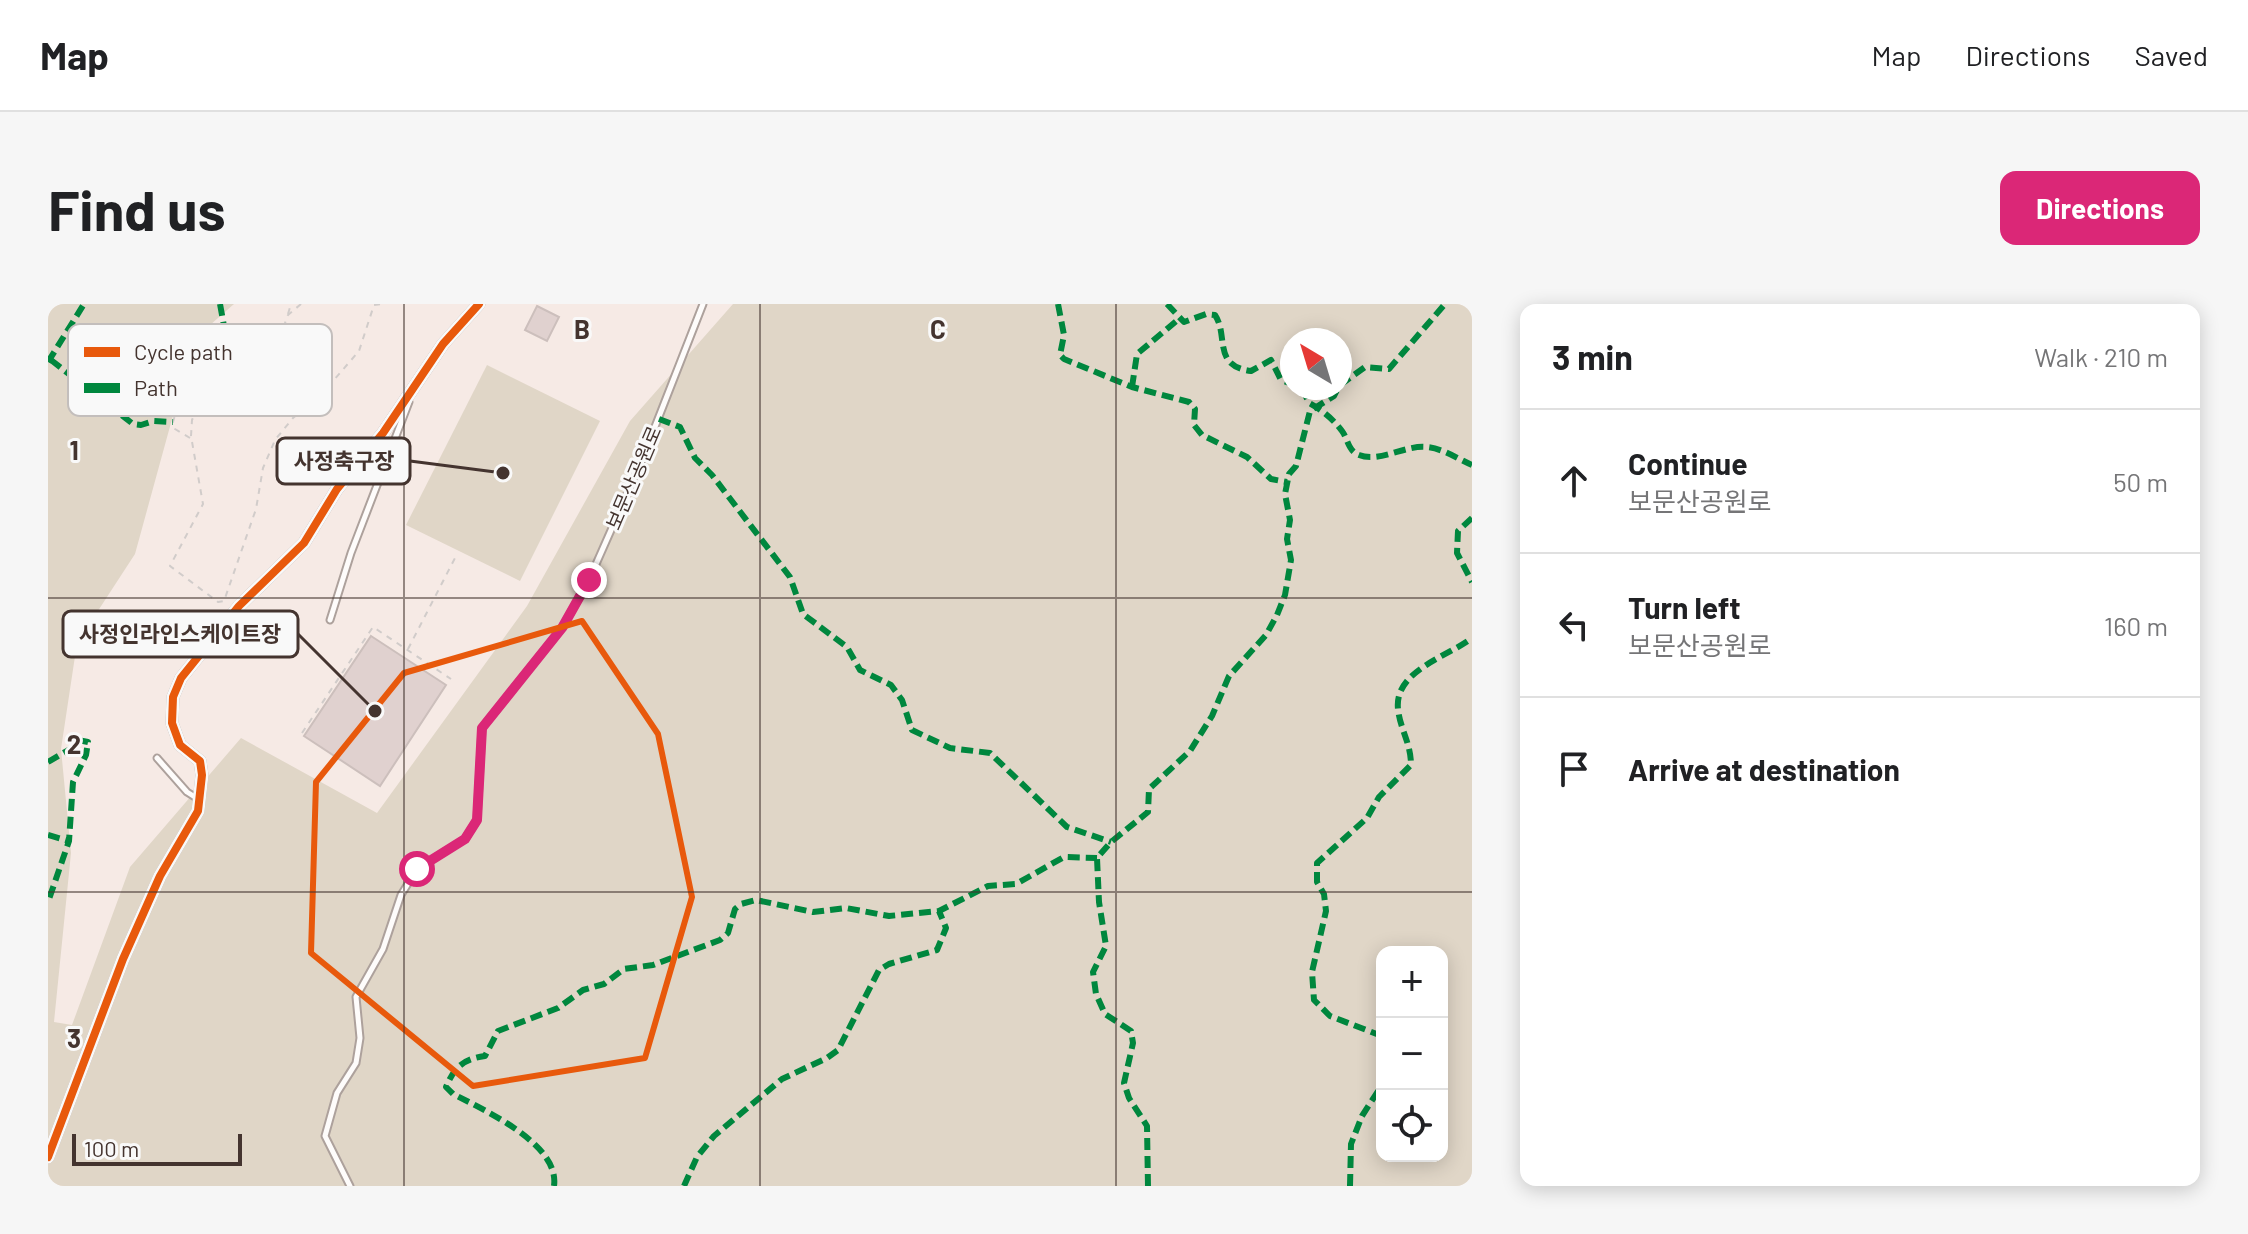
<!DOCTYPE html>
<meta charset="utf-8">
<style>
:root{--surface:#fff;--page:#f6f6f6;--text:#202124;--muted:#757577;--line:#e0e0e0;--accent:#db2777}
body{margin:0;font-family:Barlow,"Noto Sans KR",sans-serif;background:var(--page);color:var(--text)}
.controls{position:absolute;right:24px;bottom:24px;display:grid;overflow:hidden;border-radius:16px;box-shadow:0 4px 20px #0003}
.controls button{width:72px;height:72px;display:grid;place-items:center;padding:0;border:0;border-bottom:2px solid var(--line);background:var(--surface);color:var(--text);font:40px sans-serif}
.compass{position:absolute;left:1232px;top:24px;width:72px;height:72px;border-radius:50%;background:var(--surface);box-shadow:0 4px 20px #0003;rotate:322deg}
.scale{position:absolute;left:24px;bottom:20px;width:170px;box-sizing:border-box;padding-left:8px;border:4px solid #44342f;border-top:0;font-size:22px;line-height:28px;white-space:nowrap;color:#44342f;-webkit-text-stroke:6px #f9f9f9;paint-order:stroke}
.stop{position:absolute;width:24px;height:24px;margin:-18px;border:6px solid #db2777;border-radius:50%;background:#fff}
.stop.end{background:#db2777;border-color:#fff;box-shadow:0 2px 8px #0008}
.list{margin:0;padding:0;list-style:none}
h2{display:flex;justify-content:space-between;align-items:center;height:104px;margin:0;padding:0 32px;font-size:34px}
h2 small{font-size:26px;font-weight:400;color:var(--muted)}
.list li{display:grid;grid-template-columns:52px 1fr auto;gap:24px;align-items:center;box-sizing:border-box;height:144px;padding:0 32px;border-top:2px solid var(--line)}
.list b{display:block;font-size:30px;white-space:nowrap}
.list p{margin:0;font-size:26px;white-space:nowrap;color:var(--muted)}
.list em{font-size:26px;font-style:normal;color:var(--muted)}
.icon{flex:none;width:44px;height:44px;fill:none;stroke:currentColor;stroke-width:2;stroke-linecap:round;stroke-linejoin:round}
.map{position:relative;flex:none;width:1424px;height:882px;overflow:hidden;border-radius:16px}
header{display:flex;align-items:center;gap:48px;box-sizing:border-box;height:112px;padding:0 40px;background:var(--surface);border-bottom:2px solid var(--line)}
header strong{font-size:38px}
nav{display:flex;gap:44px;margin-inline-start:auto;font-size:28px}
.intro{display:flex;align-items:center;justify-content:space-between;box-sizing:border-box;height:192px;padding:0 48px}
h1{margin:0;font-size:56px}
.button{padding:20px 36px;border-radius:16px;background:var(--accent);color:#fff;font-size:28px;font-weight:700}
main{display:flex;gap:48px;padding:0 48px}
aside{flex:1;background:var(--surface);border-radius:16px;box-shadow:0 4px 20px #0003}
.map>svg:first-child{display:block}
</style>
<header>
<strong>Map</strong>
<nav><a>Map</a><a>Directions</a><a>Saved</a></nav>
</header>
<div class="intro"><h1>Find us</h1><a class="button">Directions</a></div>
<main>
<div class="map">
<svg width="1424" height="882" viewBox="0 0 1424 882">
<rect width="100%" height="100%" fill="#f6eae5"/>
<!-- green -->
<g fill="#e0d6c7" fill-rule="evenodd">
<path d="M0,0H186L146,35L87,250L29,339L13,445L23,549L6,718L24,721L82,563L193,434L329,509L479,302L582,117L685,0H1424V882H0ZM1244,36H1292V84H1244ZM1334,648H1394V852H1334Z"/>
<path d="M439,61L552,117L472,277L358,221Z"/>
</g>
<!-- building -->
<g fill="#e0d1cf" stroke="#ccbfbc" stroke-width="2">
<path d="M489,2L511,13L499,37L477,26Z"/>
<path d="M323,332L398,381L332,482L256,432Z"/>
</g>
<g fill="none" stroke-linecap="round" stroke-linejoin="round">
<!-- service casing -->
<g stroke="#ada19c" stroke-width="9">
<g id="service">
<path d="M282,316L303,249L361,98"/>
<path d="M109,454L139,488L150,495"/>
<path d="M302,882L277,832L289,789L308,759L312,734L308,693L335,645L353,591L369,565L417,535L429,516L434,424L514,324L541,276L594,156L655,0"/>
</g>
</g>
<!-- minor casing -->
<g stroke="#ada19c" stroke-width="13">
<path id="minor" d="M0,853L75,655L112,572L150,507L154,471L152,457L132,441L124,419L125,393L133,374L191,302L256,239L289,185L335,129L395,40L431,0"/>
</g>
<!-- path -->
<g stroke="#d1ccca" stroke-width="2" stroke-dasharray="6 6" stroke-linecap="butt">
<path d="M253,0L240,11L218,70L163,94L149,105L144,116L143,132L155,200L122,262L170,298L176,297L208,205L215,164L227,136L245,114L272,92L311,47L326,1L334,0"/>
<path d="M240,10L243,0"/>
<path d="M142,134L127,125L125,118L132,93L154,79H162L170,88"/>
<path d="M360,345L407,254"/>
<path d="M254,429L325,323L403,375"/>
</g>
<!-- service -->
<use href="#service" stroke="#fefcfb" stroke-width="5"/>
<!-- minor -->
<use href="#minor" stroke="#fefcfb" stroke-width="9"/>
<!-- quiet -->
<g stroke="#00873e" stroke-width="6" stroke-dasharray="12 6" stroke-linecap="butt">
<path d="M172,0L176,22"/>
<path d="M1010,0L1016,31L1012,51L1016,55L1084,83L1141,98L1147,105L1146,121L1154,131L1199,153L1223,175L1239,178"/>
<path d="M1119,0L1136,18L1158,10L1167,11C1181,32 1164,62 1203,67L1223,56L1233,76L1244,80"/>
<path d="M3,56L85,120L93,121L106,117L125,118"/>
<path d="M0,58L36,0"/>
<path d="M1292,81L1317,63L1341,65L1397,0"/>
<path d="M1084,83L1089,50L1132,14"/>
<path d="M1254,84L1261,99C1274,106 1285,115 1294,127C1300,135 1300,147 1311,151C1331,159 1357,141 1378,143C1394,144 1410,155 1424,161"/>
<path d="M611,115L632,123L647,154L664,171L742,273L755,310L799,343L812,366L843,381L854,396L864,426L902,444L942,449L1019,523L1063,538"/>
<path d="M1424,214L1410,227L1409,249L1424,278"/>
<path d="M0,458L24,444L30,436L40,438L38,451L25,478L21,537L0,598"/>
<path d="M0,531L21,537"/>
<path d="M1334,732L1282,712L1266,696L1264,668L1278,607L1276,590L1269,578V559L1319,514L1331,493L1363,461C1363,439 1352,425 1350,405C1346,367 1399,353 1424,334"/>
<path d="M506,882C512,840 436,806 405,790L398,783C407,762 416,755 437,752L450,727L510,704L535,686L556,680L576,665L605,661L672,636L680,629L687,605L693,600L708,596L765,608L798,604L841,612L891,607L940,582L968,580L1016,553L1049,554"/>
<path d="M636,882L649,853L666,832L734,775L779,754L790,746L831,666L841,660L889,646L898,624L891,607"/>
<path d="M1100,882L1099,822L1081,794L1076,779L1085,739L1083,727L1057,710L1048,690L1045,668L1058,642L1051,598L1049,554L1063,538L1100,508L1101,485L1142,447L1164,412L1181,372L1218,331L1229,311L1237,291L1243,256L1239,235L1242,216L1237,190L1241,170L1248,162L1262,107L1286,92L1290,84"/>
<path d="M1302,882L1303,840L1314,812L1334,781"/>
</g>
<!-- cycleway casing -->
<g stroke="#f9f9f9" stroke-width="13">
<path id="cycleway" d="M0,853L75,655L112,572L150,507L154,471L152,457L132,441L124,419L125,393L133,374L191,302L256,239L289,185L335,129L395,40L431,0"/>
</g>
<!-- cycleway -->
<use href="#cycleway" stroke="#e8590c" stroke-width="8"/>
</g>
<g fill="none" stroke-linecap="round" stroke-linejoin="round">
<!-- route -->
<path stroke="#db2777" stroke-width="10" d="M369,565L417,535L429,516L434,424L514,324L541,276"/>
</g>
<!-- marked area -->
<path fill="none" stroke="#e8590c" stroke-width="6" stroke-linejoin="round" d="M534,317L610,430L644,593L597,754L425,782L263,649L268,478L356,369Z"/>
<!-- grid -->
<path fill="none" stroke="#44342f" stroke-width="2" stroke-opacity="0.55" d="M356,0V882M712,0V882M1068,0V882M0,294H1424M0,588H1424"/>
<g text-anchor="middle" stroke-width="6" stroke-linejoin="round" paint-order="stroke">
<!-- street labels -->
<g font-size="20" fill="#44342f" stroke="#f9f9f9">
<text transform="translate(586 174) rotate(-67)" y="7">보문산공원로</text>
</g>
</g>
<!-- legend -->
<rect x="20" y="20" width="264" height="92" rx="12" fill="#f9f9f9" stroke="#c3bebc" stroke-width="2"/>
<rect x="36" y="43" width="36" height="10" fill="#e8590c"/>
<rect x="36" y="79" width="36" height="10" fill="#00873e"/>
<g font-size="22" fill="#44342f">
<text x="86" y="56">Cycle path</text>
<text x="86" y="92">Path</text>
</g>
<g font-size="26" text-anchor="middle" font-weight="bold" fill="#44342f" stroke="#f9f9f9" stroke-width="6" stroke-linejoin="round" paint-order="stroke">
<text x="534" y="35">B</text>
<text x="890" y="35">C</text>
<text x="26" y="156">1</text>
<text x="26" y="450">2</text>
<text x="26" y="744">3</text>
</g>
<!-- callouts -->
<path fill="none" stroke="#44342f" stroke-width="3" d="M455 169L362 157M327 407L250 330"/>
<g fill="#44342f" stroke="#f9f9f9" stroke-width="3">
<circle cx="455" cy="169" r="8"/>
<circle cx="327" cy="407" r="8"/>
</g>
<g fill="#f9f9f9" stroke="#44342f" stroke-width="3">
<rect x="229" y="134" width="133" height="46" rx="8"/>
<rect x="15" y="307" width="235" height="46" rx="8"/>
</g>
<g font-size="22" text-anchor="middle" font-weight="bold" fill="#44342f">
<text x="296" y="165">사정축구장</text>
<text x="132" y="338">사정인라인스케이트장</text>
</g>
</svg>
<div class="controls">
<button>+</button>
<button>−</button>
<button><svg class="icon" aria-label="locate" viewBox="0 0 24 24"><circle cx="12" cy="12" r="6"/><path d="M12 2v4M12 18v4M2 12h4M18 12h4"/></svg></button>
</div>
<svg class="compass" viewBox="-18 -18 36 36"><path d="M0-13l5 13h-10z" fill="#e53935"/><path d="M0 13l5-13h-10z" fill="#757577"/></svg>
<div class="scale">100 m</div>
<div class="stop" style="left:369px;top:565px"></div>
<div class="stop end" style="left:541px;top:276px"></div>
</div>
<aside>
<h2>3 min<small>Walk · 210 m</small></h2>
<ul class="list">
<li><svg class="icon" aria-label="ahead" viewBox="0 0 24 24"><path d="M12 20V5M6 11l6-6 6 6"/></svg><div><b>Continue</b><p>보문산공원로</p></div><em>50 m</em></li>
<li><svg class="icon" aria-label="left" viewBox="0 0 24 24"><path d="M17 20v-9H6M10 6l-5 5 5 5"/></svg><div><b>Turn left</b><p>보문산공원로</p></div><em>160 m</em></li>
<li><svg class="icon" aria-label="arrive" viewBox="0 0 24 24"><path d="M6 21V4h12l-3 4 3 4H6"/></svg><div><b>Arrive at destination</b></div></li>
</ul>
</aside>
</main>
